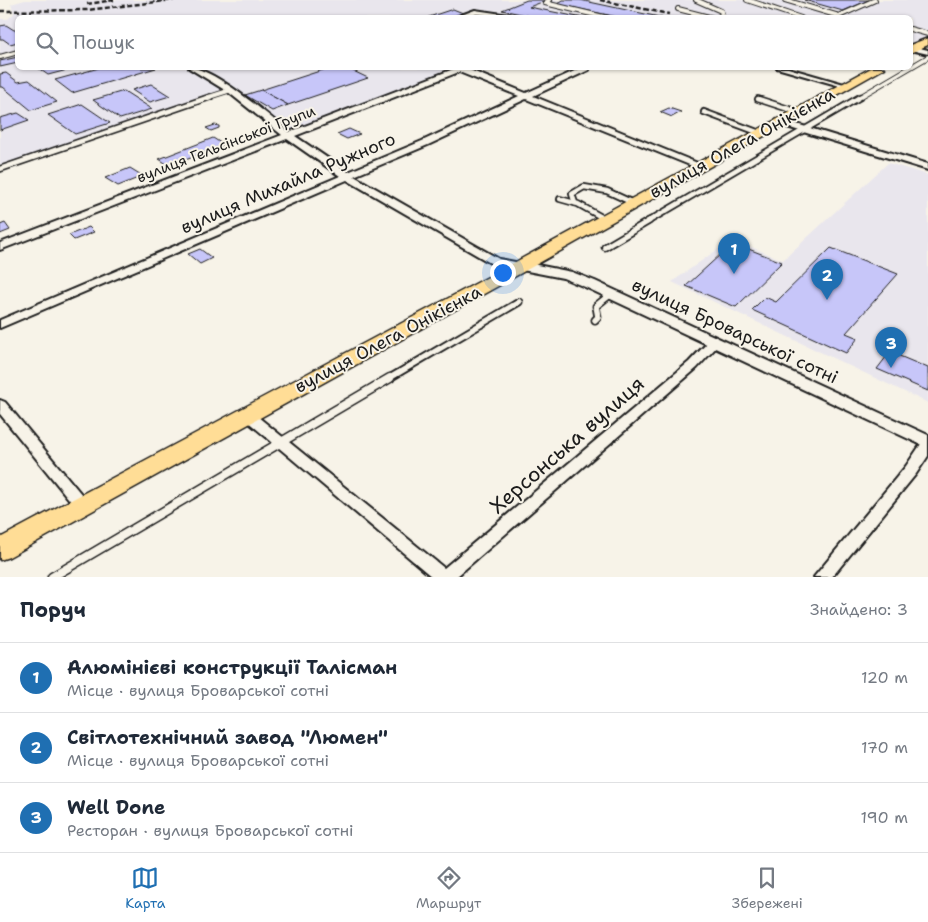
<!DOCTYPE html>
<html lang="uk">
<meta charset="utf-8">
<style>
:root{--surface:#fff;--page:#f2f2f3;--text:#1f2937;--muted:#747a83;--line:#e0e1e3;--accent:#1f6fb2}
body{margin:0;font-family:"Shantell Sans",sans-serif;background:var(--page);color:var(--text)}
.you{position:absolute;left:502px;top:272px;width:18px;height:18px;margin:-12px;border:4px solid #fff;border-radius:50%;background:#1a73e8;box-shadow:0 0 0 8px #1a73e833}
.badge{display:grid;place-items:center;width:32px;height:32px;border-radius:50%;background:var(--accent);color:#fff;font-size:16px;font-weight:700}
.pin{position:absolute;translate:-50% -41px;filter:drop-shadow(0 1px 2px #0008)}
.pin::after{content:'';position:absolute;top:26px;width:18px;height:15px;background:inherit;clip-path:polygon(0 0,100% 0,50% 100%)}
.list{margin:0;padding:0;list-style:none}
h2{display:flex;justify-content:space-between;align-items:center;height:65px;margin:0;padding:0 20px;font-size:21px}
h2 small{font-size:16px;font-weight:400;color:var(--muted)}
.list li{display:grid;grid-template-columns:32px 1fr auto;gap:15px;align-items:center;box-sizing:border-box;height:70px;padding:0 20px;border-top:1px solid var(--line)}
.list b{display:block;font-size:19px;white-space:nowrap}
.list p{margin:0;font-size:16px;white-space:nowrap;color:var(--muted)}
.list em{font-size:16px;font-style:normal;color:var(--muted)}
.icon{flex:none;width:28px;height:28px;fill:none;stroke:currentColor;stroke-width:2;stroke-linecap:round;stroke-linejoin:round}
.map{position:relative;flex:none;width:928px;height:577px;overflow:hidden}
.search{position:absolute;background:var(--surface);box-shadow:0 1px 4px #0004;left:15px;right:15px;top:15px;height:55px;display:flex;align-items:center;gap:12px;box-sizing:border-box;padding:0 18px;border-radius:8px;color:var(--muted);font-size:19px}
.sheet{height:275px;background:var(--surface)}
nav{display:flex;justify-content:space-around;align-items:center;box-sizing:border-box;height:70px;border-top:1px solid var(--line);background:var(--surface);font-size:14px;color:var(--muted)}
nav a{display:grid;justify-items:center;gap:2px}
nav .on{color:var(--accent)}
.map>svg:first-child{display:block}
</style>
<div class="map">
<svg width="928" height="577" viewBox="0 0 928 577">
<rect width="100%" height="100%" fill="#f7f3e8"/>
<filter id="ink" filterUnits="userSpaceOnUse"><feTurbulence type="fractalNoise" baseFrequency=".02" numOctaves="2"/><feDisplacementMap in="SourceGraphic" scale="10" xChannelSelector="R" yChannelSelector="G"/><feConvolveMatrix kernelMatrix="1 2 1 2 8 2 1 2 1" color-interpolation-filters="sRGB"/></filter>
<g filter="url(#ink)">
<!-- built -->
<g fill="#e9e6ed">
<path d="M25,0H928V41L911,48L910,18H516L480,12L462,18H18V68H440L451,72L288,134L231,91L0,169V19H8L14,13L11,4Z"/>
<path d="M888,163L928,175V403L672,282L732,239L783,260Z"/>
</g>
<!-- building -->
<g fill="#c7c6f9" stroke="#1c1c1c">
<path d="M527,0H547L529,7L583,18H540L502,10Z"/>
<path d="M563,0H580L664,18H622L557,4Z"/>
<path d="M804,0H869L843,11Z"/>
<path d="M453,9L463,13L449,18H426Z"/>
<path d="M6,25L14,30H18V42L10,44L3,39H0V26Z"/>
<path d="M18,57V63L0,67V61Z"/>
<path d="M38,68H75L48,75Z"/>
<path d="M99,68H156L72,93L55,80Z"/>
<path d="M329,68H347L368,78L288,105L261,90Z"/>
<path d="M6,73L18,82L29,80L57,102L31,110L3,87H0V74Z"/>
<path d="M151,84L170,96L150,102L132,90Z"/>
<path d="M261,90L288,105L272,111L245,95Z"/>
<path d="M124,91L152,109L120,119L93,100Z"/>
<path d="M82,104L110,123L75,134L48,115Z"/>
<path d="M669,108L681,112L672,117L660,112Z"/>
<path d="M18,113L29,120L0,130V118Z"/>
<path d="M215,125L219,126V128L211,131L206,128Z"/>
<path d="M349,129L360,134L347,139L337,134Z"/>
<path d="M213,138L224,145L170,166L159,159Z"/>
<path d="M130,168L143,176L118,186L105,178Z"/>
<path d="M5,223L10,230L0,234V225Z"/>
<path d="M89,227L94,232L74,240L69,235Z"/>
<path d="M733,243L782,262L736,307L686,286Z"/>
<path d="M831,248L898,274L846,333L858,338L846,353L752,310L765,297L776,302Z"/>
<path d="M200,249L212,258L200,264L188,254Z"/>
<path d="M890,352L928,368V391L877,369Z"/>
</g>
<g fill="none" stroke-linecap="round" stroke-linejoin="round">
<!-- service-far3 casing -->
<g stroke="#1c1c1c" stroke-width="6">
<g id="service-far3">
<path d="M549,0L545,3L608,18"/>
<path d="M696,0L721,11L722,14L718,18"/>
<path d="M747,0L801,18"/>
<path d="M785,0L839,16L875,0"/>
<path d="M678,9L713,18"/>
<path d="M910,29L928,34"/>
<path d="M0,57L18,52"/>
<path d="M206,98L231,90"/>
<path d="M858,98L928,57"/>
</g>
</g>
<!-- service-far2 casing -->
<g stroke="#1c1c1c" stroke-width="8">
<g id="service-far2">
<path d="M758,99L798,112"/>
<path d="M704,112L760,133"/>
<path d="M0,169L210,97"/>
<path d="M560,199L578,204L605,219"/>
<path d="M575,203L572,194L584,187L607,191L633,203"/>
<path d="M647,222L860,97"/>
</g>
</g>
<!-- service-far1 casing -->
<g stroke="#1c1c1c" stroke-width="9">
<g id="service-far1">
<path d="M605,247L649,221"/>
<path d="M595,320L598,317L596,306L611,294"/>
<path d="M388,379L519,302"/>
</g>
</g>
<!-- service casing -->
<g stroke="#1c1c1c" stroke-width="11">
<path id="service" d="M52,577L390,378"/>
</g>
<!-- minor casing -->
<g stroke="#1c1c1c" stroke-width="4">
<g id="minor">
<path d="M475,10L516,16L519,18C505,18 491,15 477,14C470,14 461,18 453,18Z"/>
<path d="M911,46L928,50V54L911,50Z"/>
<path d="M189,68C211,65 270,117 289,132L456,68H465L526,93L581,68H589V70L533,96L705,166L703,168H697L526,99L428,145L354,176L499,259L526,264L527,266L526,268L492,264L347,180L0,328V320L340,176L287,139L0,250V243L282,135L228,92ZM459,72L519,96L422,141L348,172L295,136Z"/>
<path d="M777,68H788L851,86L847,88Z"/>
<path d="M780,119L928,164V170L777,124V120Z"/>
<path d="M715,338L721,342L697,368L456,577H432L240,415L242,412L247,410L252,412L444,568L689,362L711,339Z"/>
<path d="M0,400L5,402L87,501L89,505L87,509L82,511L77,509L0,414Z"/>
<path d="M928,440V456L916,474L832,577H814L906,466L923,441Z"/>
</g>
</g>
<!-- tertiary casing -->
<g stroke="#1c1c1c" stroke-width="4">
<path id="tertiary" d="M522,262L572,272L595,281L928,435V448L585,287L563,278L517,269L515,266Z"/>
</g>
<!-- primary casing -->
<g stroke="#1c1c1c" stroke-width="3">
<g id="primary">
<path d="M928,38V45L910,53V45Z"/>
<path d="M871,68H885L500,285L9,557L0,560V538L488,277Z"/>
</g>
</g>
<!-- service-far3 -->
<use href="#service-far3" stroke="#f7f3e8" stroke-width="4"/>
<!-- service-far2 -->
<use href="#service-far2" stroke="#f7f3e8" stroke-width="4.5"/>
<!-- service-far1 -->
<use href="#service-far1" stroke="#f7f3e8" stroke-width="5.5"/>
<!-- service -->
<use href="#service" stroke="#f7f3e8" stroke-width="8"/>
<!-- minor -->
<use href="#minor" fill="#f7f3e8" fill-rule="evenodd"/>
<!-- tertiary -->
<use href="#tertiary" fill="#f7f3e8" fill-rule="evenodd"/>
<!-- primary -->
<use href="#primary" fill="#ffdd96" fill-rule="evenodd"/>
<!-- rail -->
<g stroke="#1c1c1c" stroke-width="2.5" stroke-dasharray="5 2.5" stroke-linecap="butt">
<path d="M600,0L669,14"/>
<path d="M87,4L114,0"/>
<path d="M0,11L87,10L174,0"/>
</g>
</g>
</g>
<g text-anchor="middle" stroke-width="4" stroke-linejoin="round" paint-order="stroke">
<!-- far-street labels -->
<g font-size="15" fill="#1c1c1c" stroke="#f7f3e8">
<text transform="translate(226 144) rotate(-21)" y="5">вулиця Гельсінської Групи</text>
</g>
<!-- street labels -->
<g font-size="18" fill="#1c1c1c" stroke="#f7f3e8">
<text transform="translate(742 143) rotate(-29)" y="6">вулиця Олега Онікієнка</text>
<text transform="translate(288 183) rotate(-23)" y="6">вулиця Михайла Ружного</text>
<text transform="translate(735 331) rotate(25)" y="6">вулиця Броварської сотні</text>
<text transform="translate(388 339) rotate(-28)" y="6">вулиця Олега Онікієнка</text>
</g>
<!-- near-street labels -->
<g font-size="21" fill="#1c1c1c" stroke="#f7f3e8">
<text transform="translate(567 445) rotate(-41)" y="7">Херсонська вулиця</text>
</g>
</g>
</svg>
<div class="you"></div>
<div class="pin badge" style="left:734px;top:274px">1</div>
<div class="pin badge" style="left:827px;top:300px">2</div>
<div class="pin badge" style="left:891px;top:368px">3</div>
<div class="search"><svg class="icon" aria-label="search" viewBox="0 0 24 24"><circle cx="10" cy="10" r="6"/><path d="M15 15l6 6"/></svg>Пошук</div>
</div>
<section class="sheet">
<h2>Поруч<small>Знайдено: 3</small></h2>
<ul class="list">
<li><span class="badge">1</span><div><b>Алюмінієві конструкції Талісман</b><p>Місце · вулиця Броварської сотні</p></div><em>120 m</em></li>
<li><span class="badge">2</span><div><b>Світлотехнічний завод &quot;Люмен&quot;</b><p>Місце · вулиця Броварської сотні</p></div><em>170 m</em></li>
<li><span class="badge">3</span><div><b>Well Done</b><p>Ресторан · вулиця Броварської сотні</p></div><em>190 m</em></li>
</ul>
</section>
<nav>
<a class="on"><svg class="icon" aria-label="map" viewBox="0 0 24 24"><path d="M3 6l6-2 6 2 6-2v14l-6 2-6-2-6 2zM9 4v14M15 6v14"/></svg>Карта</a>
<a><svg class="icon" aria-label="directions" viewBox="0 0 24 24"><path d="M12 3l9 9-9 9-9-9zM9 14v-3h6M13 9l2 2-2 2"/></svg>Маршрут</a>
<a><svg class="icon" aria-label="saved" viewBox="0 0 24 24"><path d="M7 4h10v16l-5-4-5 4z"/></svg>Збережені</a>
</nav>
